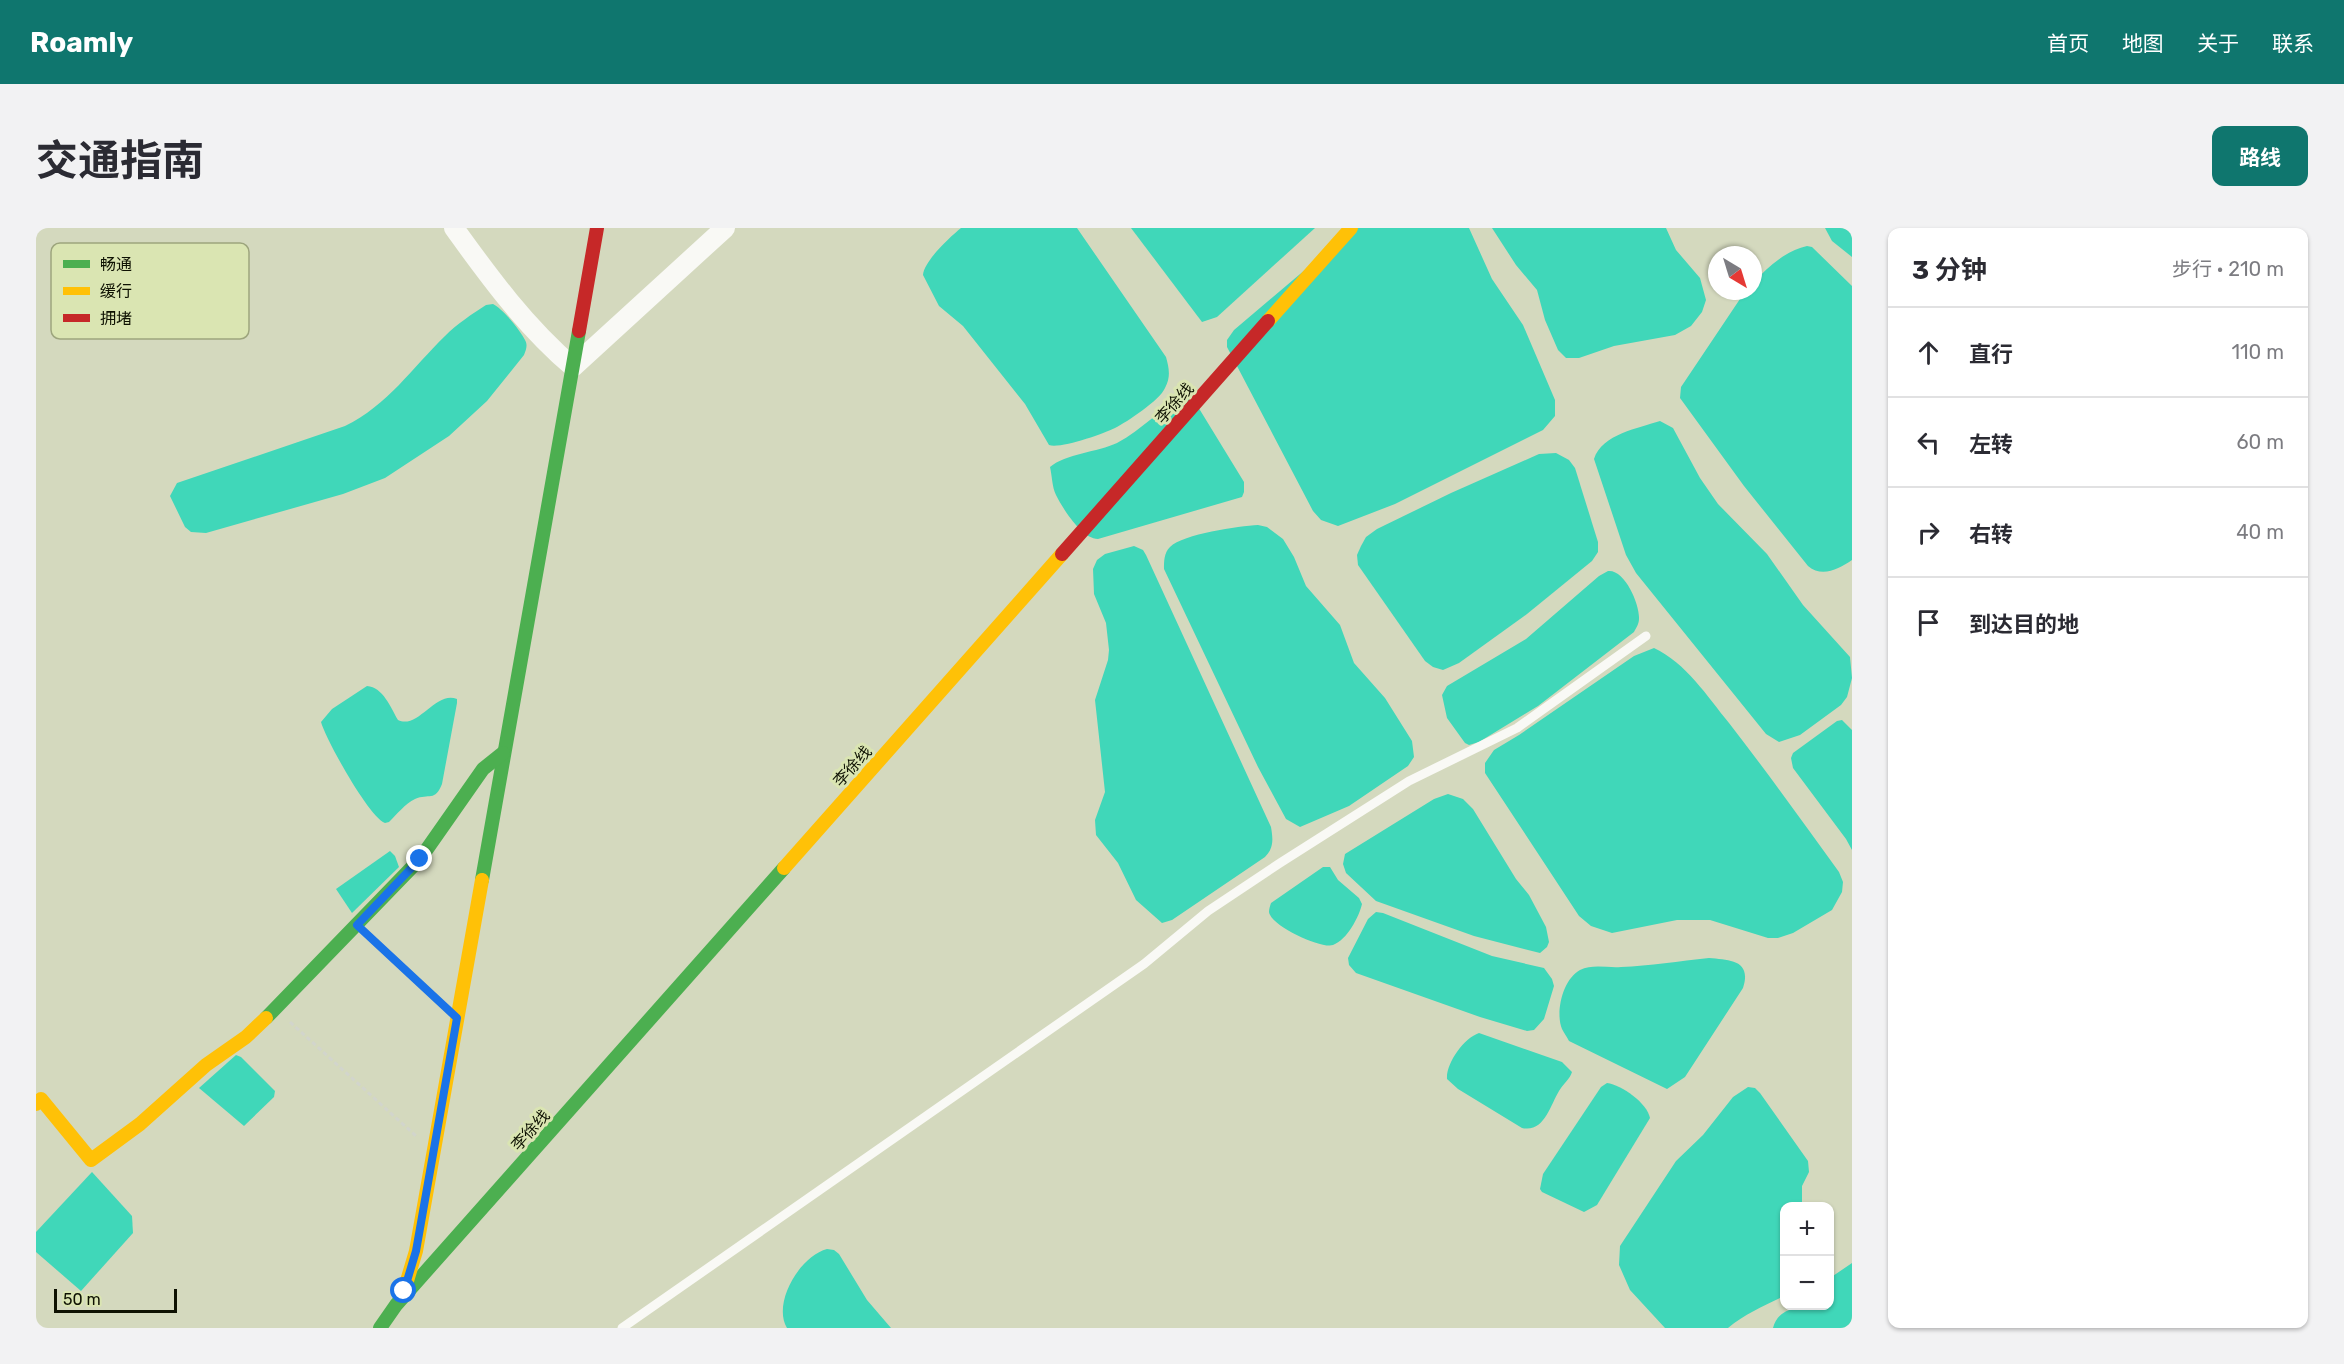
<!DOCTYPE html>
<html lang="zh">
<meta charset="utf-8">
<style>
:root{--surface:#fff;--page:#f2f2f3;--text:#2b2b33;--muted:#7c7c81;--line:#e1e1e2;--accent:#0f766e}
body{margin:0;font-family:Rubik,"Noto Sans SC",sans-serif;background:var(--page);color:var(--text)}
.controls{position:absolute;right:18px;bottom:18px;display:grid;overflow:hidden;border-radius:12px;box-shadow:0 2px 4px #0004}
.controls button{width:54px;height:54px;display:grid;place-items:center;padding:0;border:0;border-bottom:2px solid var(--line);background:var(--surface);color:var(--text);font:30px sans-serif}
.compass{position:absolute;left:1672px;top:18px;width:54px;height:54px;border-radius:50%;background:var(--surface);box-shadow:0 2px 4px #0004;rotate:142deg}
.scale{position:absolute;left:18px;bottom:15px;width:123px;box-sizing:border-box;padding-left:6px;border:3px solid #0e1102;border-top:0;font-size:16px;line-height:21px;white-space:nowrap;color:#0e1102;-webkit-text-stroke:4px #dae5b2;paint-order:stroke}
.stop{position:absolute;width:18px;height:18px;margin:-14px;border:4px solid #1a73e8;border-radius:50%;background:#fff}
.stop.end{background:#1a73e8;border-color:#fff;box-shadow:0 2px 6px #0008}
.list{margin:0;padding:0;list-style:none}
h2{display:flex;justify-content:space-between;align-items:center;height:78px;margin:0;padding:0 24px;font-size:26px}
h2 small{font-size:20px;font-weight:400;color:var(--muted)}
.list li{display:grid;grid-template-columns:39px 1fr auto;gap:18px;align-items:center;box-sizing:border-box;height:90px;padding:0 24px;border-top:2px solid var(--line)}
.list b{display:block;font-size:22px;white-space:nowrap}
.list em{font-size:20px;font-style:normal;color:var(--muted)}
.icon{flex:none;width:33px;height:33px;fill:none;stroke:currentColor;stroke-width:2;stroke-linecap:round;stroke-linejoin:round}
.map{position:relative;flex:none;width:1816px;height:1100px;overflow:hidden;border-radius:12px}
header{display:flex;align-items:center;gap:36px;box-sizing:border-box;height:84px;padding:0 30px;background:var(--accent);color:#fff}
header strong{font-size:28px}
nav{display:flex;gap:33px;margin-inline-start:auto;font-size:21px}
.intro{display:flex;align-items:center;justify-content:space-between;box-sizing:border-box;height:144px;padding:0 36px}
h1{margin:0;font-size:42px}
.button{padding:15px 27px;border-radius:12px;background:var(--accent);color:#fff;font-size:21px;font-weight:700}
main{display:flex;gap:36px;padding:0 36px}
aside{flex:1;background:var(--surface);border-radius:12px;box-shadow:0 2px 4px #0004}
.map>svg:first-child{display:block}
</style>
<header>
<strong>Roamly</strong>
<nav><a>首页</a><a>地图</a><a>关于</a><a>联系</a></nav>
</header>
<div class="intro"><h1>交通指南</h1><a class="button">路线</a></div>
<main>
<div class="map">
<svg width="1816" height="1100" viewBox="0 0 1816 1100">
<rect width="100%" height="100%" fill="#d4d9be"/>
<!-- water -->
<g fill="#40d7b9">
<path d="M925,0H1041L1130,129C1133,140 1135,149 1129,160C1124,172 1091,194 1079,200C1067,206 1024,221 1013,217L989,176L927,98L903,78L887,47C888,33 914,9 925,0Z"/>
<path d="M1095,0H1279L1181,89L1166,94Z"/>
<path d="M1312,0H1433L1456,51L1487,97L1519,172V188L1507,202L1359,276L1302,298L1285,292L1277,283L1191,119V112L1198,102L1283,30Z"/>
<path d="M1456,0H1630L1640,22L1664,50L1670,72L1666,84L1655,98L1639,107L1578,118L1543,130H1530L1522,122L1509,92L1501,62L1480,37Z"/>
<path d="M1789,0H1816V29L1796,13Z"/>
<path d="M1771,18L1776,19L1816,58V332C1803,341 1786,350 1772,338L1708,258L1644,170L1645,159L1708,65L1717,63V55C1732,39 1749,23 1771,18Z"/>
<path d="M457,76C466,80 485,103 489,112C492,117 490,122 488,127L451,173L413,208L349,250L307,266L170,305L155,304L149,299L134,268L141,255L309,198C352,177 376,140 409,108C421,96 436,86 450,77Z"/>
<path d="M1151,167L1156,169L1208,254V264L1206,269L1062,311C1046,311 1027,281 1020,267C1016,259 1016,247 1014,239C1029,226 1062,224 1081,215C1106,202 1125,179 1151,167Z"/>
<path d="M1624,193L1637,200L1664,250L1682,276L1731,326L1767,377L1814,429L1816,450L1811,469L1805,477L1764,507L1743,514L1730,506L1600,345L1590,327L1558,231C1566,206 1603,200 1624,193Z"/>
<path d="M1520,225L1533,232L1539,240L1562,314V324L1556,333L1491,386L1423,435L1407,442L1397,439L1389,433L1322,337L1321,327L1325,318L1330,309L1341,301L1415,265L1503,226Z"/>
<path d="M1222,297L1231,299L1247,311L1258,329L1270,358L1304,397L1318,435L1349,470L1376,513L1378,529L1372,538L1313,578L1264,599L1250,591L1222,539L1128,341C1128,333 1128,325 1134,319C1147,306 1203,298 1222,297Z"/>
<path d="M1098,318L1107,322L1110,327L1235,599C1237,611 1238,620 1229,629L1136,692L1126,695L1100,672L1082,635L1060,607L1059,592L1069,564L1059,472L1072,432L1073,422L1070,395L1058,366L1057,341L1061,332L1069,326Z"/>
<path d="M1572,343C1589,341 1604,377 1603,391C1603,396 1600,400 1598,404L1502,478L1443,514L1433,517L1429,515L1411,490L1406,467L1411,458L1490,411L1563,348Z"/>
<path d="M1618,420C1650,435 1671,468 1693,495C1731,544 1767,594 1803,644L1807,654L1806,664L1796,682L1757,705L1742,710H1732L1674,692H1641L1576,705L1555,698L1543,688L1449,545V535L1458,522L1483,507L1598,428Z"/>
<path d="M331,458C347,459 355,480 362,492C382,502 400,462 421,471V475L406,556C399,574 393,565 379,571C369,576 361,586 353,594L349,595C333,589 290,512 285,494L296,481Z"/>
<path d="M1806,492L1816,502V622L1810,611L1757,540L1755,530L1757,525L1801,493Z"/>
<path d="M1412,566L1427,571L1437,581L1480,651L1493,667L1510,699L1513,714L1511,719L1504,725L1438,708L1340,673L1310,645L1307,636L1309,626L1398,571Z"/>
<path d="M354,623L359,628L363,639L316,685L300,661Z"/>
<path d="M1287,639H1294L1302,652L1323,670L1326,676C1323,689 1311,712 1297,717C1285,721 1235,698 1233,684C1233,681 1234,678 1235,675Z"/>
<path d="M1340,684L1347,685L1456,728L1508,740L1516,751L1518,758L1508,791L1498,802L1491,803L1444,789L1320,745L1313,737L1312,730L1332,691Z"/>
<path d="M1673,730C1694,732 1716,732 1707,760L1649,849L1631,861L1533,813C1531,809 1528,805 1526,801C1519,784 1527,751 1544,742C1556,736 1571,740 1585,739C1614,738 1643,733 1673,730Z"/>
<path d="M1443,805L1526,834L1536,844C1534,851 1527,856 1523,863C1514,878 1508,905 1486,900L1422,861L1411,851C1410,835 1428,810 1443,805Z"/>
<path d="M200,827L205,829L239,863L238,869L208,898L163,860Z"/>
<path d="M1571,855C1586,857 1611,875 1614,890L1561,977L1548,984L1506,964L1504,961L1507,946L1565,859Z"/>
<path d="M1712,859L1719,860L1724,865L1772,933L1773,944L1766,958V978H1748V1068C1728,1078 1710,1085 1692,1100H1629L1594,1062L1583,1037L1584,1018L1640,933L1667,907L1697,869Z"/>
<path d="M56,944L96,988L97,1005L45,1063L0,1024V1004Z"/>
<path d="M791,1021L798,1022L803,1026L831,1072L855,1100H751C736,1075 764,1028 791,1021Z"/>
<path d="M1816,1035V1100H1737C1743,1075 1774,1078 1794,1078V1050Z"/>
</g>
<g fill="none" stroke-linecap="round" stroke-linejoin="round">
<!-- path -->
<g stroke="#d2d5cc" stroke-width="3" stroke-dasharray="4.5 3" stroke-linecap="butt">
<path d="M336,711L402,772"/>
<path d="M254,794L380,908"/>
</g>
<!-- lane -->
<path stroke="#f9f9f5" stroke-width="9" d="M586,1100L1108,736L1172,683L1244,635L1373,553L1481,500L1610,408"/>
<!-- street -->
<path stroke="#f9f9f5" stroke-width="20" d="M418,0C454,50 490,99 537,139L689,0"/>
<!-- fast -->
<g stroke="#4caf50" stroke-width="14">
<path d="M446,652L543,103"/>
<path d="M230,790L384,631L447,541L467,525"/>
<path d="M344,1100L360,1077L748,640"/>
</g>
<!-- slow -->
<g stroke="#ffc107" stroke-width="14">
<path d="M1232,93L1315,0"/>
<path d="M748,640L1026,326"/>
<path d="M0,876L5,871L55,932L104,896L170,837L210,809L230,790"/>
<path d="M368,1063L380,1023L446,652"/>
</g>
<!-- jam -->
<g stroke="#c62828" stroke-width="14">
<path d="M543,103L561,0"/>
<path d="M1026,326L1232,93"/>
</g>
</g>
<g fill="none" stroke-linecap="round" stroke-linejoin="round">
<!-- route -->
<path stroke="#1a73e8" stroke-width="8" d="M368,1063L380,1023L421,790L321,697L384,631"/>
</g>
<g text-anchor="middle" stroke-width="6" stroke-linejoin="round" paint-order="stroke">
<!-- street labels -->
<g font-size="16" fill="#0e1102" stroke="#dae5b2">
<text transform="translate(1138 175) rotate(-48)" y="6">李徐线</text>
<text transform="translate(816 538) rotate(-48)" y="6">李徐线</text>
<text transform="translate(494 902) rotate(-48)" y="6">李徐线</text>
</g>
</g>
<!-- legend -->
<rect x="15" y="15" width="198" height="96" rx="9" fill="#dae5b2" stroke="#9da57d" stroke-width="1.5"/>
<rect x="27" y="32" width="27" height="8" fill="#4caf50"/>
<rect x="27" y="59" width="27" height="8" fill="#ffc107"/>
<rect x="27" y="86" width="27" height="8" fill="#c62828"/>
<g font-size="16" fill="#0e1102">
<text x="64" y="42">畅通</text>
<text x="64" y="69">缓行</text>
<text x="64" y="96">拥堵</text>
</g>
</svg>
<div class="controls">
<button>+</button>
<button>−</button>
</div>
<svg class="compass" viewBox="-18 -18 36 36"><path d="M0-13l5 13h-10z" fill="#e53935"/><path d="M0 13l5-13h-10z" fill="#7c7c81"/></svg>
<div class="scale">50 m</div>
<div class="stop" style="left:368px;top:1063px"></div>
<div class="stop end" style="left:384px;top:631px"></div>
</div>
<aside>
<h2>3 分钟<small>步行 · 210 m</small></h2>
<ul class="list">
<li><svg class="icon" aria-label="ahead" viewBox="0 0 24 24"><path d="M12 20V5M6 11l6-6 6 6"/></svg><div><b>直行</b></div><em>110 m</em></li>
<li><svg class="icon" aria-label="left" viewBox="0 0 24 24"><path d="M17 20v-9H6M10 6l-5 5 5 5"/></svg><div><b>左转</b></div><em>60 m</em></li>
<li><svg class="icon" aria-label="right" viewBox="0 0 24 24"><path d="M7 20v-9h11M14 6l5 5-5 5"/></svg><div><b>右转</b></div><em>40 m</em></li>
<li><svg class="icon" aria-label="arrive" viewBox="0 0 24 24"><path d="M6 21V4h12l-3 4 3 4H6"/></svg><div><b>到达目的地</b></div></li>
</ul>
</aside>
</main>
